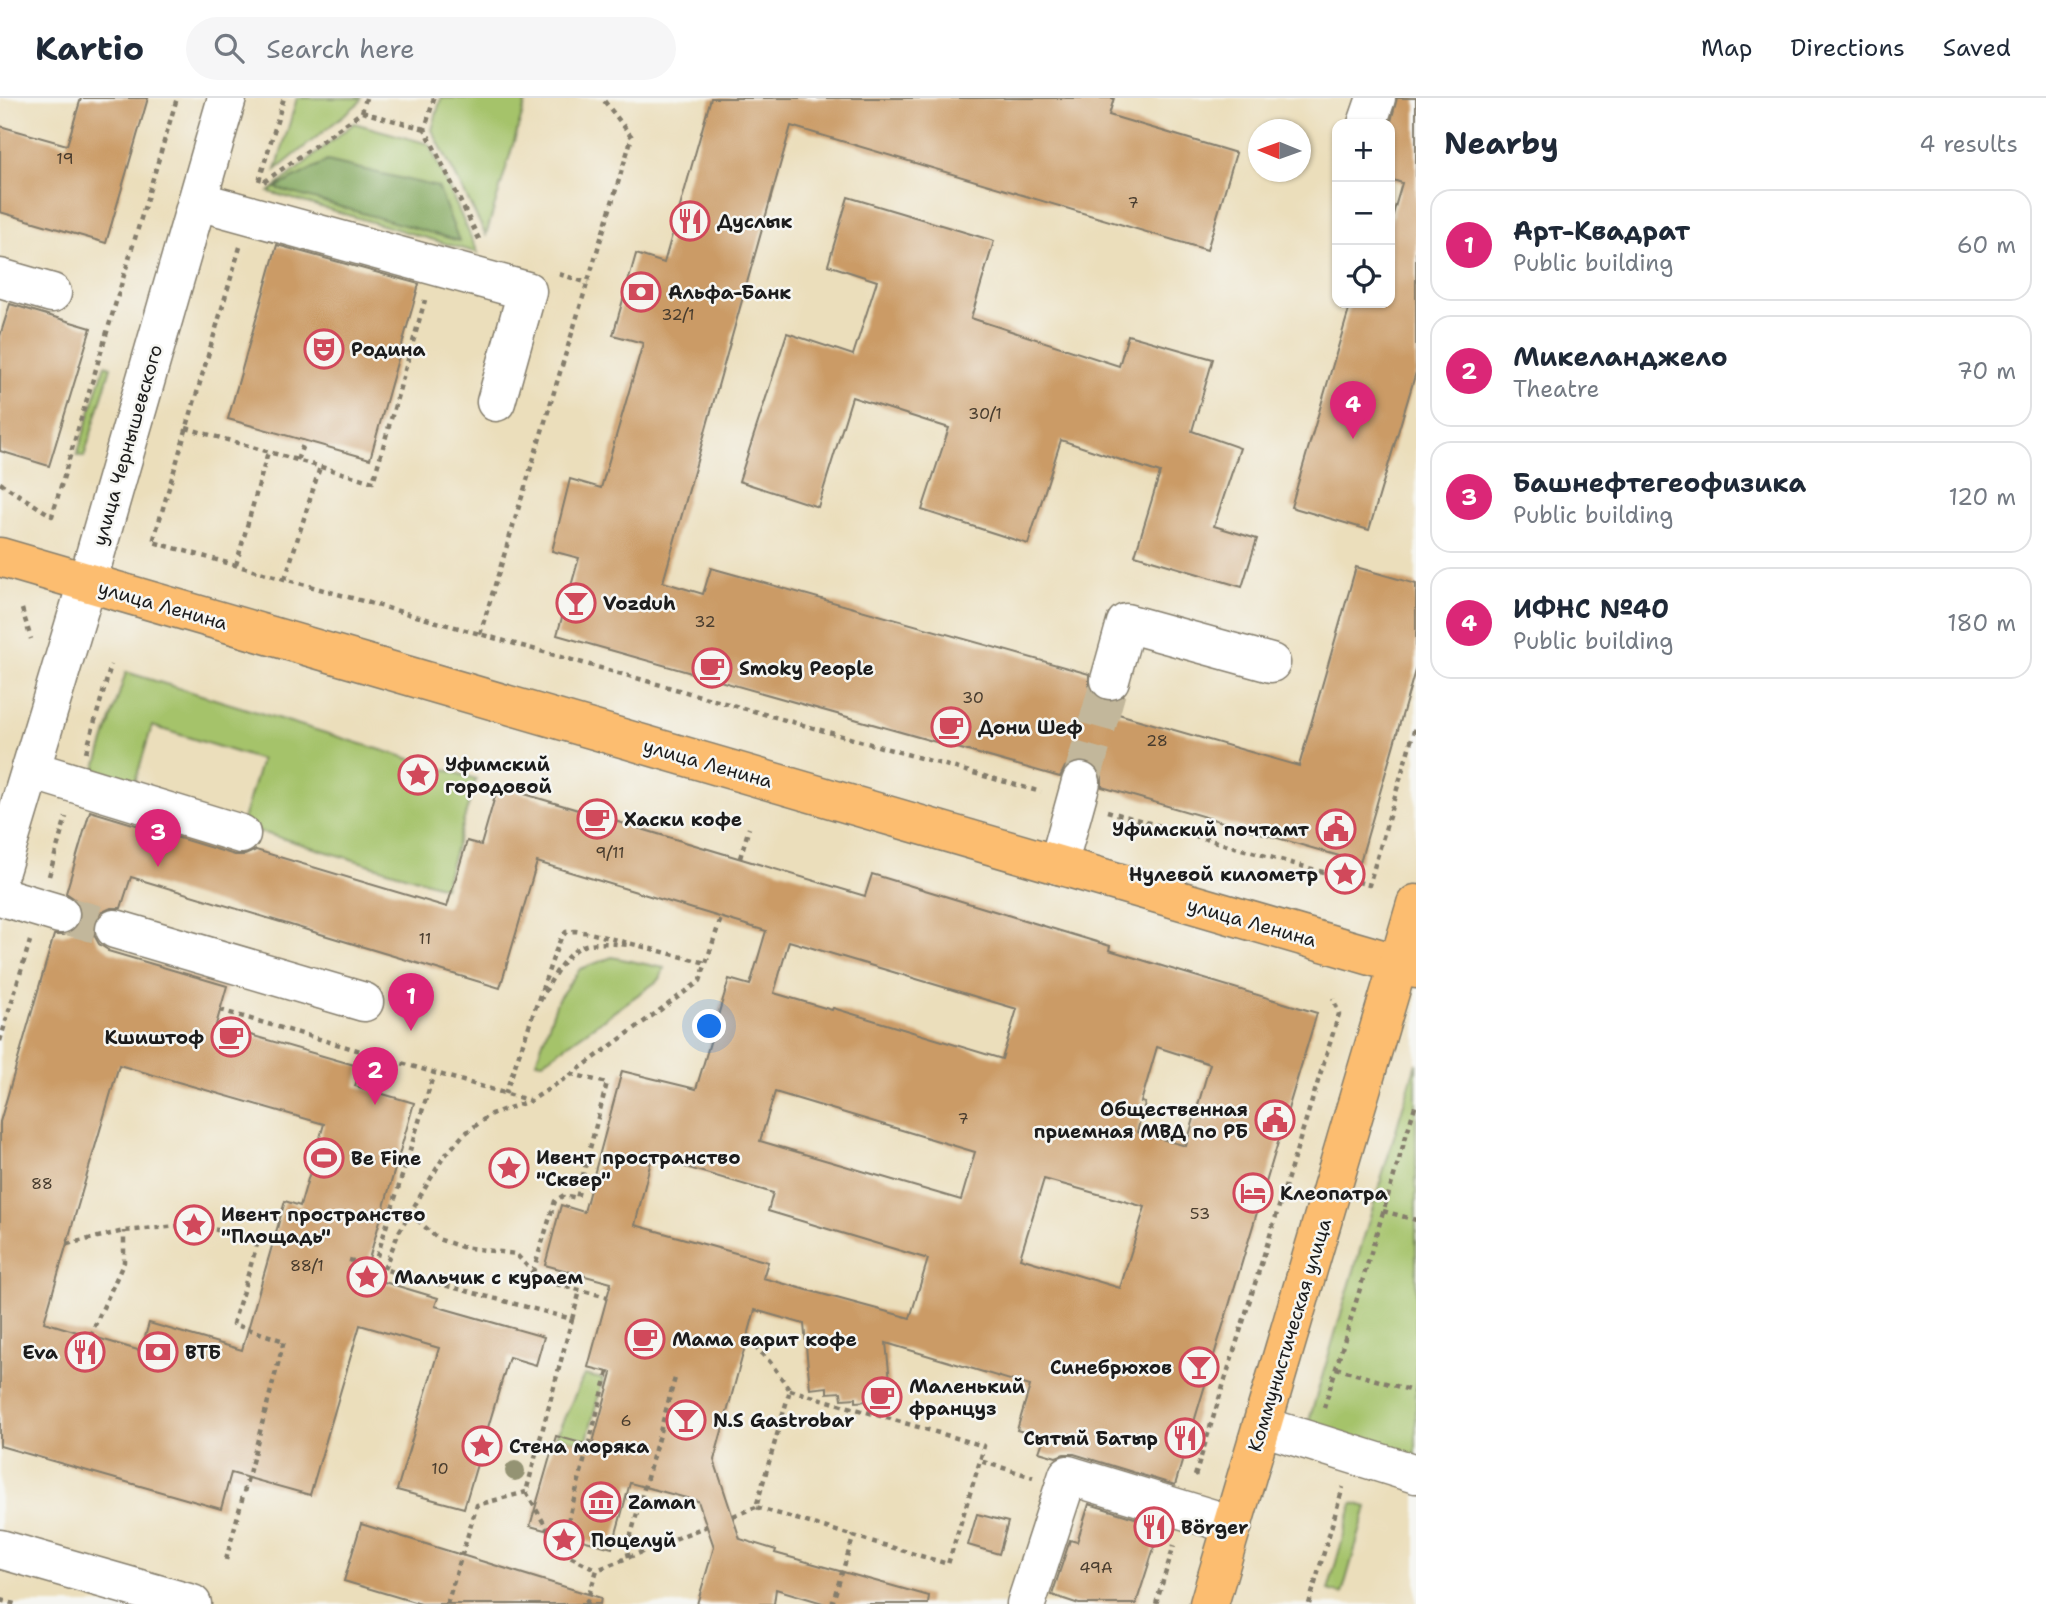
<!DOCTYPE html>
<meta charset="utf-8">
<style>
:root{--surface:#fff;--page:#f6f6f7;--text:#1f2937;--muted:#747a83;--line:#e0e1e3;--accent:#db2777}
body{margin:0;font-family:"Shantell Sans",sans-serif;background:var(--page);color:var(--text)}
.controls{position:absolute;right:21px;top:21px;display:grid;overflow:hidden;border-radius:14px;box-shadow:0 2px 5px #0004}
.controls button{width:63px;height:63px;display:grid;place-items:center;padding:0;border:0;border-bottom:2px solid var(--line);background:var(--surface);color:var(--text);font:35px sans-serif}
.compass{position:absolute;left:1248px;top:21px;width:63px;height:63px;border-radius:50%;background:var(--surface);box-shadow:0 2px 5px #0004;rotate:271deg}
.you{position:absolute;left:710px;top:929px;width:24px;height:24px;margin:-18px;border:5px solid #fff;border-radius:50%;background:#1a73e8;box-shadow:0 0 0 10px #1a73e833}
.badge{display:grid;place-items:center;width:46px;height:46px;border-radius:50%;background:var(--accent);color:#fff;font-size:23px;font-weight:700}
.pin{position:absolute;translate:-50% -58px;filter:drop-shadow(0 2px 4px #0008)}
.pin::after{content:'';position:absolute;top:37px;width:24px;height:21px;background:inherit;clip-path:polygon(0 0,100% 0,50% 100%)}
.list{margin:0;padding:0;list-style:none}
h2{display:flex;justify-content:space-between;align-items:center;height:91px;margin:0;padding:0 28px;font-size:30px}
h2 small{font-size:23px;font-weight:400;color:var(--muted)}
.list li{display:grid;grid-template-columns:46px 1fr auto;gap:21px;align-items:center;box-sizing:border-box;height:112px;margin:0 14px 14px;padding:0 14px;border:2px solid var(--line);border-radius:21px}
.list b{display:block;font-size:26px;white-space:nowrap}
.list p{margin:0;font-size:23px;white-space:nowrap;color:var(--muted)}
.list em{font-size:23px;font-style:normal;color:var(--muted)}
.icon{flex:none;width:38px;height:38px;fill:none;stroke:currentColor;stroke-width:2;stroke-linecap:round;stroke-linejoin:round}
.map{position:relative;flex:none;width:1416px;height:1506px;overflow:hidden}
header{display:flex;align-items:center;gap:42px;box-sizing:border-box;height:98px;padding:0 35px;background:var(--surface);border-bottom:2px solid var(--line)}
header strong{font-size:33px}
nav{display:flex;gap:38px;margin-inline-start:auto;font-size:24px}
.search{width:490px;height:63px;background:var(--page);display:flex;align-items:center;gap:18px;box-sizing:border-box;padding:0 24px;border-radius:38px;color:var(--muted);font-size:26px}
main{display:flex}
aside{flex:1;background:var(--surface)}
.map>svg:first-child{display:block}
</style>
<header>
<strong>Kartio</strong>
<div class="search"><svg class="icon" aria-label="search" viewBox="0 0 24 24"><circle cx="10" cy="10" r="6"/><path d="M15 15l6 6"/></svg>Search here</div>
<nav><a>Map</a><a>Directions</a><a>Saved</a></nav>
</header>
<main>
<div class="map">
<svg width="1416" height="1506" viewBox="0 0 1416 1506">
<rect width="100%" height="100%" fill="#f6f6f2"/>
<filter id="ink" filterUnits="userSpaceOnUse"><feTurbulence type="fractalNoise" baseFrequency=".0143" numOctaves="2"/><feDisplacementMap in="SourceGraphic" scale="14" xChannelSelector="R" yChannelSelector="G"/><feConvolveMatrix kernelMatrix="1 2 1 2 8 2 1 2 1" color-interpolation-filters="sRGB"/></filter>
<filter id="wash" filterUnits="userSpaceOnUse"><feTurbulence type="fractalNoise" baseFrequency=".00686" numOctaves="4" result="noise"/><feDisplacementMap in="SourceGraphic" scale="28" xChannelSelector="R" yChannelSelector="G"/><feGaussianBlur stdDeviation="1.57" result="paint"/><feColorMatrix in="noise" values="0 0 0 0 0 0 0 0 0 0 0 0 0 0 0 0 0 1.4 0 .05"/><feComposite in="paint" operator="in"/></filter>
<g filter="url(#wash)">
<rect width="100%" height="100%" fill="#ebdebb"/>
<!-- green -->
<g fill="#a5c36b" stroke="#607044" stroke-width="2">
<path d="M297,0H361L360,4L276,72Z"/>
<path d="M441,0H527L486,137L432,32Z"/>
<path d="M354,25L429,46L478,155L269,94Z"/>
<path d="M105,267L111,269L84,359L77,357Z"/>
<path d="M126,574L476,681L444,789L241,728L261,662L152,628L132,694L92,682Z"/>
<path d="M612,859L664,870L660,881L543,964L536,963L558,901L580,871Z"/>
<path d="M1416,965V1359L1308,1326Z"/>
<path d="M584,1277L603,1281L586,1346L556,1338Z"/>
<path d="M1353,1405L1367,1409L1342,1496L1328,1492Z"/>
</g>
<!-- forest -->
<path fill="#84a95f" stroke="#50623e" stroke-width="2" d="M327,63L438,89L459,143L275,90Z"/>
<g id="blocks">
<!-- building -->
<g fill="#cb9b66" fill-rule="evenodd">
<path d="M81,0H148L106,145L0,114V28L67,47Z"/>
<path d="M711,0H1114L1109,17L1236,55L1207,152L791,28L663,484L703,496L711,470L1089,576V588L1095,598L1105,603L1119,601L1115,615L1299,668L1356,469L1416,486V569L1360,764L1102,689V678L1096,668L1087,663H1075L1065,669L1060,679L557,537L579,460L552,453L570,381L601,390L643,245L613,237L636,156L664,165Z"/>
<path d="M1397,0H1416V274L1369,432L1291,409L1351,205H1390V127L1402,85L1390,81V27Z"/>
<path d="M848,99L994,143L971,220L1119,268L1128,237L1213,261L1192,333L1240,350L1214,428L1257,441L1242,489L1135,457L1160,375L1061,342L1028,446L922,412L949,330L852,299L818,409L739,383L787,235L853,257L877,183L828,167Z"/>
<path d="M277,147L419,186L370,361L228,321Z"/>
<path d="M10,206L91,230L49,368L0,353V238Z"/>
<path d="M498,688L865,798L872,776L1110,848L1109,852L1317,915L1175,1387L1074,1356H1064L1056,1359L1039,1354L1044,1340L1017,1332L1030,1288L886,1245L892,1301L856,1304V1300L842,1301L841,1294L827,1295V1289L810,1291L804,1226L755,1212L714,1362L740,1441L776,1452L775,1455L929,1498L928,1506H826L776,1491L774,1506H697L714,1449L698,1403L630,1385L612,1450L530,1428L556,1338L592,1348L612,1275L588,1269L611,1185L545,1167L561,1107L584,1114L622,973L696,991L729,881L750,887L766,833L537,764L500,890L131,779L121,810H111L100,815L94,826V837L99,846L108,852V853L227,888L216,927L361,969L355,988L414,1005L364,1178L438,1200L435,1208L544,1239L536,1267L509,1259L464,1410L397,1392L439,1250L360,1227L310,1397L231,1375L221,1411L0,1348V1024L54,837H64L74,832L81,822V812L76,802L66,795L90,713L235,757H245L256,752L447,809L467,743L481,747ZM789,843L1017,911L1002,961L833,910L832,912L774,895ZM1157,949L1210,966L1186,1048L1137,1034L1145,1005L1141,1004ZM119,967L324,1026L300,1108L285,1103L242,1252L149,1225L141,1253L44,1224ZM775,994L975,1054L961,1102L760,1043ZM652,1059L773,1095L768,1113L928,1161L910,1220L763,1180L768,1164L635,1127ZM1044,1081L1145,1109L1120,1190L1020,1160Z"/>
<path d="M1089,1406L1161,1428L1136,1506H1079L1052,1497L1070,1442L1077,1444Z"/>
<path d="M977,1416L1008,1424L999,1456L968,1447Z"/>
<path d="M361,1426L601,1500L600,1506H421L344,1483Z"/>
</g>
</g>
</g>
<g filter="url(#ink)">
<use href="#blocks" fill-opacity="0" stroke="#847d6c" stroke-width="2"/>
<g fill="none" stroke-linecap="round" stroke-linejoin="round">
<!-- minor-tunnel -->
<g stroke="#c2b79b" stroke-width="38" stroke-dasharray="38 19" stroke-linecap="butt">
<path d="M1081,684L1110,582"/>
<path d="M60,816L115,831"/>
</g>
<!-- minor casing -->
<g stroke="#847d6c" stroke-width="41">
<g id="minor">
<path d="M1367,26L1376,0"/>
<path d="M198,103L527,193L496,304"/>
<path d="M0,180L52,195"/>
<path d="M1110,582L1126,525L1271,565"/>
<path d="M31,672L241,736"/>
<path d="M1058,767L1081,684"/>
<path d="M0,773L87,485L227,0"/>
<path d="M0,798L60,816"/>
<path d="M115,831L364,904"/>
<path d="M1262,1328L1416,1376"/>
<path d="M0,1451L192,1506"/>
<path d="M1026,1506L1068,1377L1233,1427"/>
</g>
</g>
<!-- major casing -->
<g stroke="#847d6c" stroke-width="41">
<g id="major">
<path d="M0,459L1416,871"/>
<path d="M1209,1506L1416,806"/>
</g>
</g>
<!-- path -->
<g stroke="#847d6c" stroke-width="4.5" stroke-dasharray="5 5" stroke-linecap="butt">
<path d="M434,0L425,31L481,145"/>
<path d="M362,14L425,31"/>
<path d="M259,83L284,0"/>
<path d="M264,84L362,14L366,0"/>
<path d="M240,149L153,444L1041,694"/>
<path d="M559,176L588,185"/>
<path d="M186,330L373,384L425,202"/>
<path d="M297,362L305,342"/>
<path d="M0,385L52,418L177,0"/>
<path d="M236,467L268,354"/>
<path d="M285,481L320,369"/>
<path d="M22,511L31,541"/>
<path d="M480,536L632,39L602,0"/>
<path d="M86,654L111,567"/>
<path d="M1107,713L1369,787L1416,626"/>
<path d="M740,760L749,730"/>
<path d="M49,778L66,719"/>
<path d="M540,903C551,884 565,850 590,846C602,844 616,846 629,847"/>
<path d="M220,912L528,1002"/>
<path d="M0,943L30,843"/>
<path d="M505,996L553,860L561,840L566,834L575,833L590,835L706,865"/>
<path d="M1383,1113L1416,1122"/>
<path d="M410,1115L438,1141L462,1149L516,1156L540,1182L607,1199"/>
<path d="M67,1146L124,1133L189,1127L274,1142"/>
<path d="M349,1162L572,1221L526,1394L560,1453L597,1472"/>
<path d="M374,1168L434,975"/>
<path d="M384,1171L399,1134L419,1100L443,1060L463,1037L491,1016L530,1003L572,976L700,883L721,820"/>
<path d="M533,1174L555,1103L564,1097L577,1100L607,985L572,976"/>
<path d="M572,1221L580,1193"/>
<path d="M90,1238L124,1164V1133"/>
<path d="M747,1241L770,1264L790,1292L756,1409L948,1466L980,1363"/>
<path d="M1336,1270L1416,1294"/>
<path d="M790,1292L984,1348L980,1363L1033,1379"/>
<path d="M1324,1310L1416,1005"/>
<path d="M1195,1378L1339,916L1333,900"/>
<path d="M733,1418L756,1409"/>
<path d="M560,1453L608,1274"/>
<path d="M629,1459L627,1451L675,1280"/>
<path d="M226,1462L284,1243L233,1226L259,1140"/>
<path d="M0,1502L15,1506"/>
<path d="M447,1506L477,1407L526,1394"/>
<path d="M586,1506L597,1472L707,1428"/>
<path d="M832,1506L854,1437"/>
<path d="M1156,1506L1174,1447"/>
<path d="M1309,1506L1343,1389"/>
</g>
<!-- minor -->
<use href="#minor" stroke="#fff" stroke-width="38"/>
<!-- major -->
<use href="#major" stroke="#fcbd6f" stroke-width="38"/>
</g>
<!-- trees -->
<circle fill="#949373" cx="515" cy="1373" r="10"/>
</g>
<!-- icons -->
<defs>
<g id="restaurant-ring" transform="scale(2.0125)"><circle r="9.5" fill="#f6f6f2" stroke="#d1495b" stroke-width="1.5"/><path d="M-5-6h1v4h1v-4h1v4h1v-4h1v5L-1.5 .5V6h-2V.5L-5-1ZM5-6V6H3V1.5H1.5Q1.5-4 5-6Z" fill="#d1495b"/></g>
<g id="bank-ring" transform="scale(2.0125)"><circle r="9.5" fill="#f6f6f2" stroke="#d1495b" stroke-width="1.5"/><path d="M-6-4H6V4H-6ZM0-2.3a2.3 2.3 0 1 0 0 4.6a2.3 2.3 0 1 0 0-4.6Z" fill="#d1495b"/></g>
<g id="theatre-ring" transform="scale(2.0125)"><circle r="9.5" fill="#f6f6f2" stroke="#d1495b" stroke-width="1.5"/><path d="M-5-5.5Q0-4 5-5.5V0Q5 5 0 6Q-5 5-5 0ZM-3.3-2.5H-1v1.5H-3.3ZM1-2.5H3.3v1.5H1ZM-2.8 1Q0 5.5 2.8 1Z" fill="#d1495b"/></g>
<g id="bar-ring" transform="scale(2.0125)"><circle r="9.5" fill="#f6f6f2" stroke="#d1495b" stroke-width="1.5"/><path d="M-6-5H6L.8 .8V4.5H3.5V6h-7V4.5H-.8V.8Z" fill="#d1495b"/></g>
<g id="cafe-ring" transform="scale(2.0125)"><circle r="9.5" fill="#f6f6f2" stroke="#d1495b" stroke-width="1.5"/><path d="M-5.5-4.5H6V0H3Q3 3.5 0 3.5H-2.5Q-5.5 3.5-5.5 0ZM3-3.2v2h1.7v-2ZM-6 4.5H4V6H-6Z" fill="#d1495b"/></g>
<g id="sight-ring" transform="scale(2.0125)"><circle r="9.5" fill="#f6f6f2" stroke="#d1495b" stroke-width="1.5"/><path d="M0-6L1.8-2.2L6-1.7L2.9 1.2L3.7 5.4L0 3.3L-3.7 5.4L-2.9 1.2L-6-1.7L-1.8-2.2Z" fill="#d1495b"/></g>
<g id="civic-ring" transform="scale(2.0125)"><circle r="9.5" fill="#f6f6f2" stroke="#d1495b" stroke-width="1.5"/><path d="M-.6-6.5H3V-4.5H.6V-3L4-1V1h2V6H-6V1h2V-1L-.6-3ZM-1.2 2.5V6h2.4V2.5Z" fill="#d1495b"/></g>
<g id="stadium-ring" transform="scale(2.0125)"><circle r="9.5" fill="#f6f6f2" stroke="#d1495b" stroke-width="1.5"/><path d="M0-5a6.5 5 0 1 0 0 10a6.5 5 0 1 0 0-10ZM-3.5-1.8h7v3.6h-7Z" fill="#d1495b"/></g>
<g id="hotel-ring" transform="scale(2.0125)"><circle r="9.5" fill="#f6f6f2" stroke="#d1495b" stroke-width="1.5"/><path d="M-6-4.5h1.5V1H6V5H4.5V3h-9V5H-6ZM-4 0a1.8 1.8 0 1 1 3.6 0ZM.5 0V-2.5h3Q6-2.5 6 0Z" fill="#d1495b"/></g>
<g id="museum-ring" transform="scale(2.0125)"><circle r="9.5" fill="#f6f6f2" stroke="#d1495b" stroke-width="1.5"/><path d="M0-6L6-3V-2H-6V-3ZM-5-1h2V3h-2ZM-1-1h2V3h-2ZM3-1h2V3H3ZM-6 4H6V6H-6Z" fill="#d1495b"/></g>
</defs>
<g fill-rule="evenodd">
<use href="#restaurant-ring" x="690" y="123"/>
<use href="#bank-ring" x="641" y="194"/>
<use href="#theatre-ring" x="324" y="251"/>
<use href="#bar-ring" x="576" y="505"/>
<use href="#cafe-ring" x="712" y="570"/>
<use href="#cafe-ring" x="951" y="629"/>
<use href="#sight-ring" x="418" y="677"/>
<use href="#cafe-ring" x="597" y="721"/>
<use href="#civic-ring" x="1336" y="731"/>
<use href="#sight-ring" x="1345" y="776"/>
<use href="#cafe-ring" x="231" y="939"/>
<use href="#civic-ring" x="1275" y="1022"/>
<use href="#stadium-ring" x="324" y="1060"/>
<use href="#sight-ring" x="509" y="1070"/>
<use href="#hotel-ring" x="1253" y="1095"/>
<use href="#sight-ring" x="194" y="1127"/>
<use href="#sight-ring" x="367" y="1179"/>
<use href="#cafe-ring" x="645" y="1241"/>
<use href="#restaurant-ring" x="85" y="1254"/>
<use href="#bank-ring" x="158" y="1254"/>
<use href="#bar-ring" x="1199" y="1269"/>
<use href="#cafe-ring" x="882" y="1299"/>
<use href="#bar-ring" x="686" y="1322"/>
<use href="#restaurant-ring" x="1185" y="1340"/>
<use href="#sight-ring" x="482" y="1348"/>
<use href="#museum-ring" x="601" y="1404"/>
<use href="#restaurant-ring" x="1154" y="1429"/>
<use href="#sight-ring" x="564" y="1442"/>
</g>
<g text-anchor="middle" stroke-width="5" stroke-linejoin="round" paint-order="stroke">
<!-- number labels -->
<g font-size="16" fill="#483c2e">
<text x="65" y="66">19</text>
<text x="1133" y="110">7</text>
<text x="678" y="222">32/1</text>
<text x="985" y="321">30/1</text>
<text x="705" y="529">32</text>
<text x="973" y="605">30</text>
<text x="1157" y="648">28</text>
<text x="610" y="760">9/11</text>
<text x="425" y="846">11</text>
<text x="963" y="1026">7</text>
<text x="42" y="1091">88</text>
<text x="1200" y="1121">53</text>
<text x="307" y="1173">88/1</text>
<text x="626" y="1328">6</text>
<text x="440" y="1376">10</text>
<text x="1096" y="1475">49А</text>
</g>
<!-- poi labels -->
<g font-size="19" font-weight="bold" fill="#1c1c1c" stroke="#f6f6f2" text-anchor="start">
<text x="717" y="130">Дуслык</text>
<text x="668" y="201">Альфа-Банк</text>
<text x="351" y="258">Родина</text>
<text x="603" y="512">Vozduh</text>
<text x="739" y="577">Smoky People</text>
<text x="978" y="636">Дони Шеф</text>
<text x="445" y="673">Уфимский<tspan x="445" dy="22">городовой</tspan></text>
<text x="624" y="728">Хаски кофе</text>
<text x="1309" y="738" text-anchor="end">Уфимский почтамт</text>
<text x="1318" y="783" text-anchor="end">Нулевой километр</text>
<text x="204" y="946" text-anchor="end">Кшиштоф</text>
<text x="1248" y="1018" text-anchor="end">Общественная<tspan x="1248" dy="22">приемная МВД по РБ</tspan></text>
<text x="536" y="1066">Ивент пространство<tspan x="536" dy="22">"Сквер"</tspan></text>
<text x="351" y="1067">Be Fine</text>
<text x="1280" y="1102">Клеопатра</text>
<text x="221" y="1123">Ивент пространство<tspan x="221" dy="22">"Площадь"</tspan></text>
<text x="394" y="1186">Мальчик с кураем</text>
<text x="672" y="1248">Мама варит кофе</text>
<text x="58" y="1261" text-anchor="end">Eva</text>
<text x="185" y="1261">ВТБ</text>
<text x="1172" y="1276" text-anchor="end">Синебрюхов</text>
<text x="909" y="1295">Маленький<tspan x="909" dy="22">француз</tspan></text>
<text x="713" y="1329">N.S Gastrobar</text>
<text x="1158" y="1347" text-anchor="end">Сытый Батыр</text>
<text x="509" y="1355">Стена моряка</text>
<text x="628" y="1411">Zaman</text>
<text x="1181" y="1436">Börger</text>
<text x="591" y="1449">Поцелуй</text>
</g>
<!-- street labels -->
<g font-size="19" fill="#1c1c1c" stroke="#f6f6f2">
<text transform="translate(127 347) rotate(-74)" y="7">улица Чернышевского</text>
<text transform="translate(163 507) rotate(16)" y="7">улица Ленина</text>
<text transform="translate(708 665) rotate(16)" y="7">улица Ленина</text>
<text transform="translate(1252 824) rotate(16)" y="7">улица Ленина</text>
<text transform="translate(1289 1237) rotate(-73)" y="7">Коммунистическая улица</text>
</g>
</g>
</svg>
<div class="controls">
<button>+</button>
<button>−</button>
<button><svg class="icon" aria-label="locate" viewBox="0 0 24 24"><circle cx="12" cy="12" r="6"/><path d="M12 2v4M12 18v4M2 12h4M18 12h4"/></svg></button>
</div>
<svg class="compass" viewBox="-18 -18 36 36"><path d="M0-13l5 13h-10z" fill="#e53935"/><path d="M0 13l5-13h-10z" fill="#747a83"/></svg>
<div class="you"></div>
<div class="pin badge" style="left:411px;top:933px">1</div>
<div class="pin badge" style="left:375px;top:1007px">2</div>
<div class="pin badge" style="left:158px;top:769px">3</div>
<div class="pin badge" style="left:1353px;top:341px">4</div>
</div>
<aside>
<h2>Nearby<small>4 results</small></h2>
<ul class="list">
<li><span class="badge">1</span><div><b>Арт-Квадрат</b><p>Public building</p></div><em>60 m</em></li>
<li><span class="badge">2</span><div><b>Микеланджело</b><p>Theatre</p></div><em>70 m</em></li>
<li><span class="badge">3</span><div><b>Башнефтегеофизика</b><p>Public building</p></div><em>120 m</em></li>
<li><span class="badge">4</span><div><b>ИФНС №40</b><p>Public building</p></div><em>180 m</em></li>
</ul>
</aside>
</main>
